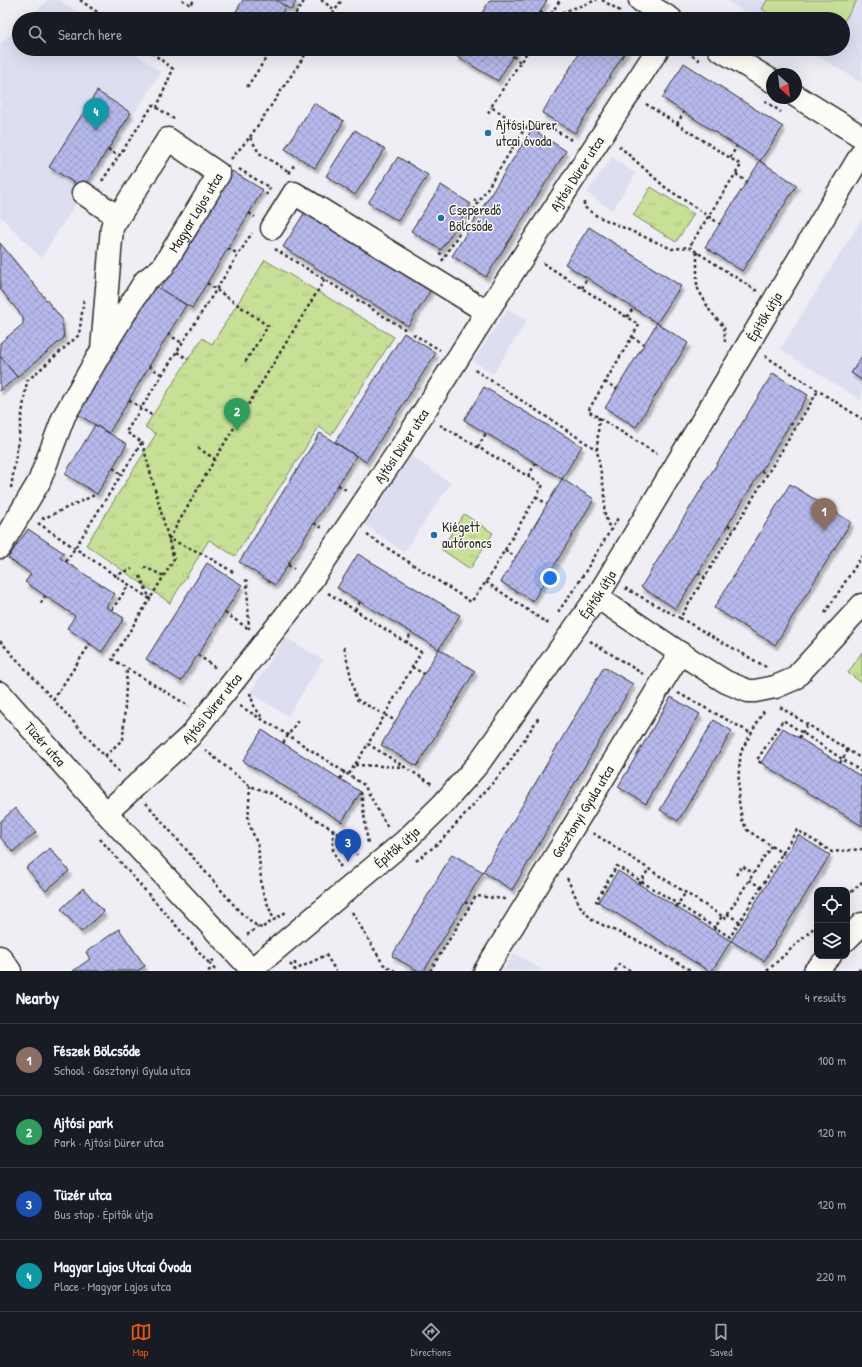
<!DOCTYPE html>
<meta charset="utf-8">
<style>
:root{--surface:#171b24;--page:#20242c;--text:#f1f3f6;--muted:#9ea1a6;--line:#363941;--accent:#ea580c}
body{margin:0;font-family:"Patrick Hand",sans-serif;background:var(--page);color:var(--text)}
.controls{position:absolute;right:12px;bottom:12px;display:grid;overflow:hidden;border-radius:8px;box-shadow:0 4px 16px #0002}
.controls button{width:36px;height:36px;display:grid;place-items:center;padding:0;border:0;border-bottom:1px solid var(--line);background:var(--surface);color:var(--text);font:20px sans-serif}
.compass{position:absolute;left:766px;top:68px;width:36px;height:36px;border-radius:50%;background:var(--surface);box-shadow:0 4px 16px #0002;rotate:152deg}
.you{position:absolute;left:550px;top:578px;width:14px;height:14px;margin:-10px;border:3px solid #fff;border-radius:50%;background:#1a73e8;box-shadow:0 0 0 6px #1a73e833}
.badge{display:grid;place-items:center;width:26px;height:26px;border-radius:50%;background:var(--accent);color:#fff;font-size:13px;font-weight:700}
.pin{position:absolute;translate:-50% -33px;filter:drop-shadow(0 1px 2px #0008)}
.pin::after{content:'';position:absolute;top:21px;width:14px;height:12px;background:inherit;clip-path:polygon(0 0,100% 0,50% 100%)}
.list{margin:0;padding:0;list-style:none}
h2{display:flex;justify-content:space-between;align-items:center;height:52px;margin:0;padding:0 16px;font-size:17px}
h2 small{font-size:13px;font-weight:400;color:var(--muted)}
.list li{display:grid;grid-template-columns:26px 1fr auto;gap:12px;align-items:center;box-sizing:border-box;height:72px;padding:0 16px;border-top:1px solid var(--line)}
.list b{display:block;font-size:15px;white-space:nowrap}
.list p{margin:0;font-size:13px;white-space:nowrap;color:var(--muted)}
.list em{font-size:13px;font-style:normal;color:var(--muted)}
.icon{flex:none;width:22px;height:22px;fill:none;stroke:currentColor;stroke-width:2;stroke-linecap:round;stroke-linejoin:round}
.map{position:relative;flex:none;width:862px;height:971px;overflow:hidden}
.search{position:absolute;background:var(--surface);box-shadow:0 4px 16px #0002;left:12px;right:12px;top:12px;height:44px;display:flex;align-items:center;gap:10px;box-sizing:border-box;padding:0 14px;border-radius:22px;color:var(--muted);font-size:15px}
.sheet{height:340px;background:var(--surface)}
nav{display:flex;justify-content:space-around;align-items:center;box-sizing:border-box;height:56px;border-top:1px solid var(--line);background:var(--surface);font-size:11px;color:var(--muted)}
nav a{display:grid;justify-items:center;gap:2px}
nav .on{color:var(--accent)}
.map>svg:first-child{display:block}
</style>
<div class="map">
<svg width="862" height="971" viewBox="0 0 862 971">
<defs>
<pattern id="park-tufts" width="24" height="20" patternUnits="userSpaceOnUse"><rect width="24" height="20" fill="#c7e096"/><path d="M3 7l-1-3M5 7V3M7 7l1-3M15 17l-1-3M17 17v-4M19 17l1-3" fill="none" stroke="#abc081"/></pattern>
<pattern id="building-cross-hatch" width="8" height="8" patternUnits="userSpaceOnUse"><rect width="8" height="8" fill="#b5b8ea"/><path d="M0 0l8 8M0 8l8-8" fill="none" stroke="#9c9ec9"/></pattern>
<filter id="shadow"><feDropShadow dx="2.5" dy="4.5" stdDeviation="1" flood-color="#0004"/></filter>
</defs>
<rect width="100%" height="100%" fill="#efeef4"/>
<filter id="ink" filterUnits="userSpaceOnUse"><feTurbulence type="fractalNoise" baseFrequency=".025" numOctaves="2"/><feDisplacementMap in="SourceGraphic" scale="8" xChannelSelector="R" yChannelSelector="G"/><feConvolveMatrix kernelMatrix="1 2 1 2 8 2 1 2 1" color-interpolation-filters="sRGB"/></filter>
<g filter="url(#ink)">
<!-- built -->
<g fill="#dedef1">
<path d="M48,0H60L86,19H27Z"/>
<path d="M725,0H862V83L806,49H843V19H757Z"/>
<path d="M19,27V49H128L161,72L41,258L0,216V44Z"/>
<path d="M612,157L636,174L612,210L587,193Z"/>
<path d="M862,219V401L780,349Z"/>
<path d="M508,309L527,321L493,374L473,361Z"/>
<path d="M411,456L451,483L404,552L365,525Z"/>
<path d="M285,637L323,660L288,716L250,693Z"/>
<path d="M514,953L544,971H503Z"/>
</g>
<!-- park -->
<g fill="url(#park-tufts)" stroke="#798660">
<path d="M651,187L694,214L676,242L633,215Z"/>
<path d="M265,260L394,337L331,435L319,427L235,556L209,540L170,603L86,545L156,434L145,427L202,338L212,344Z"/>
<path d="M464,514L493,533L470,569L441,549Z"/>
<path d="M862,652V683L848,673Z"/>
</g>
<!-- garden -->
<path fill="#c7e096" stroke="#798660" d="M767,0H857L843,23V19H777L762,9Z"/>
<!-- building -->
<g fill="url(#building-cross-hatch)" stroke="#2b2b2b" filter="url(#shadow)">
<path d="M243,0H276L286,6L278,19H231Z"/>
<path d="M276,0H297L291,10Z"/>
<path d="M490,0H547L536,19H478Z"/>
<path d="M460,49H517L498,81L456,56Z"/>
<path d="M582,49H627L575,133L542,113Z"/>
<path d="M684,63L783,127L760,161L662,98Z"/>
<path d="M97,91L131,113L83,188L49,167Z"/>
<path d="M314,103L344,121L315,168L285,149Z"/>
<path d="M532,129L566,151L486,277L452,256Z"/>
<path d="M355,130L385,149L355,195L326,176Z"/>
<path d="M398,157L428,175L398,221L368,203Z"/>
<path d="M760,161L797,185L742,271L705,247Z"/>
<path d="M232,171L263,190L192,308L160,289Z"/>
<path d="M441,185L471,204L441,250L411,231Z"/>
<path d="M305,212L431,290L408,326L283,247Z"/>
<path d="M589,227L681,286L657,323L565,264Z"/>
<path d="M0,243L62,319L64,338L17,377L0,356V343L23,324V317L0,289Z"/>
<path d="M154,285L186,305L109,433L77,414Z"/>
<path d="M657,323L688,343L636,427L605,408Z"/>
<path d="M404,333L436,353L366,462L335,442Z"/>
<path d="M0,356L17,377L0,391Z"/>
<path d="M862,356V380L851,373Z"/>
<path d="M773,373L808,395L676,609L641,587Z"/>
<path d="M484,387L582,446L562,479L464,420Z"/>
<path d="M95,425L127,444L97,494L65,474Z"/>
<path d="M320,433L356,456L275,585L239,562Z"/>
<path d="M562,479L594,499L533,601L501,582Z"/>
<path d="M790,484L851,522L775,645L714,608Z"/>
<path d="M28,529L64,553L60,558L115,594L106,607L124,618L102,652L67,628L75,616L25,582L31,574L8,558Z"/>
<path d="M358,554L460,615L439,649L337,588Z"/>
<path d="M207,563L242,585L181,681L146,659Z"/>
<path d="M439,649L475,671L417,766L381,745Z"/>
<path d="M604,667L633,684L512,890L483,872Z"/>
<path d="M671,697L700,714L646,804L618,787Z"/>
<path d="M714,720L732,731L678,821L660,810Z"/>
<path d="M783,728L862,777V826L761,763Z"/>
<path d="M262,730L361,792L342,822L243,761Z"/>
<path d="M15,808L36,832L13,852L0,837V822Z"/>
<path d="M798,835L830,855L764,961L731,941Z"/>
<path d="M50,848L69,871L46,891L26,868Z"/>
<path d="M452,854L483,872L424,971H418L392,956Z"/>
<path d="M618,871L731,941L712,971H709L598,902Z"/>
<path d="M83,888L104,912L81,932L61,909Z"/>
<path d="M119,929L145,966L137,971H73L90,959L86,952Z"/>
</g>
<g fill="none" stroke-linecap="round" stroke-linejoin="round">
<!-- minor casing -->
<g stroke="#2b2b2b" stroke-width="25">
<g id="minor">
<path d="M640,0L671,19"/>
<path d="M719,49L772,81"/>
<path d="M796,96L862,137"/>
<path d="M83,193L118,217"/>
<path d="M272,228L294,193L487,312"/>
<path id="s1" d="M0,547L39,482L64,416L102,350L145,281L162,268L219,174L168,139L112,227L102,350"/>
<path d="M597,597L680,653"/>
<path id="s2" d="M0,693L106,813L253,971"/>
<path id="s3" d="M106,813L190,736L298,600L408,437L487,312L658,49"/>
<path d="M0,957L10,971"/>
<path id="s4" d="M250,971L405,841L442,805L478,764L597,597L608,579L862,153"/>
<path id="s5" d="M485,971L680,653L726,682L748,691H755L775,687L794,679L862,605"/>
</g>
</g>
<!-- major casing -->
<g stroke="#2b2b2b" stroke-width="25">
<g id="major">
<path d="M847,939L862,924"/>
<path d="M815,971L830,956"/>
</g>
</g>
<!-- path -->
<g stroke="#2b2b2b" stroke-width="2.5" stroke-dasharray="3 3" stroke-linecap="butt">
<path d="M80,0L107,19"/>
<path d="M182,0L191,5L194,0"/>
<path d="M321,0L335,10"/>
<path d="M602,0L622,12"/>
<path d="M540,12L549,17L597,0"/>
<path d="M292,19L305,0"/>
<path d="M329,19L342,0"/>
<path d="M548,19L560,0"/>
<path d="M147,49L173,69L157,107"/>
<path d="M682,49L702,62"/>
<path d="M513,56L520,62"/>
<path d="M247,87L272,49"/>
<path d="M765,101L781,112"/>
<path d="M646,104L741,165L689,247L757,291"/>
<path d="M488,113L491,107"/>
<path d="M677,124L684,112"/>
<path d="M525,128L545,124L573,141"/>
<path d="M250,137L309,49"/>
<path d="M619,146L666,188L720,224"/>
<path d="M108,149L119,156"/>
<path d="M730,158L737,146"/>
<path d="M231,159L250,137L259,153L291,173"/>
<path d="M239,169L270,188L266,195"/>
<path d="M289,173L294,165"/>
<path d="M736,174L747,182"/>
<path d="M102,181L153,105L174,119"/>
<path d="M474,200L478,202"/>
<path d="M584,202V207L597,216L672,249L689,247"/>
<path d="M249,213L255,217"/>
<path d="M228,248L238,254"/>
<path d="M275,249L406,330"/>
<path d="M697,252V287L710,311L724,327L725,342"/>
<path d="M439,253L445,256"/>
<path d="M442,261L525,128L491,107L529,49"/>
<path d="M543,263L639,325L588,411L657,454"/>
<path d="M207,283L268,326L244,364"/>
<path d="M582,288L587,278"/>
<path d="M627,317L633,308"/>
<path d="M168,334L182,343"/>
<path d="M413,334L440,350"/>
<path d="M632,337L644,344"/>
<path d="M177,352L188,359"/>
<path d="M765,356L862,419"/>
<path d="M149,366L162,375"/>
<path d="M475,370L597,450"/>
<path d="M605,382L617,389"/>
<path d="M129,400L153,416"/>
<path d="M599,417L597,450L605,496L604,511L610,530"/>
<path d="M790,423L796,427"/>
<path d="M478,447L486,433"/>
<path d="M198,448L215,459"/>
<path d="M113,468L122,475"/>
<path d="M761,471L767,475"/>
<path d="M528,476L536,463"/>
<path d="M338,485L348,491"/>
<path d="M11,488L27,381L79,335L84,298"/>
<path d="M536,497L547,504"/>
<path d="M42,519L97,494"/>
<path d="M38,523L150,599L174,559L142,442"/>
<path d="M314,523L322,528"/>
<path d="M728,525L734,529"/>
<path d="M367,535L471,602L486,582L543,485L440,425"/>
<path d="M505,550L516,557"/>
<path d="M66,562L142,442L126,432L252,233"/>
<path d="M288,565L294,569"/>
<path d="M144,567L164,576"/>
<path d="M233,572L203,554L169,539L215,459L325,279"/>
<path d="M698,573L705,577"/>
<path d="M114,576L132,569"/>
<path d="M140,576L150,599L112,659L189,706"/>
<path d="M245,580L247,581L249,629"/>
<path d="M486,582L550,625"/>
<path d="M625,588L680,618L818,391"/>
<path d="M328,593L421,652L368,744L432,784"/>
<path d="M41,603L45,596"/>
<path d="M112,610L128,586"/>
<path d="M355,610L360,602"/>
<path d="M558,612L579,582L618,518"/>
<path d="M225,613L249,629"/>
<path d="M825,613L862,556"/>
<path d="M680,618L766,667"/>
<path d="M0,641L120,773"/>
<path d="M590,641L643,674"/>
<path d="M406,643L411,633"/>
<path d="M344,647L356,699L383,714"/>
<path d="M198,655L217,669"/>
<path d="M412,667L424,674"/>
<path d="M250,693L254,706L263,719"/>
<path d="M678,693L751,733"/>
<path d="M53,700L90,644"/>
<path d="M240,706L288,735L364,785L388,828"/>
<path d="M780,707L862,759"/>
<path d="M764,711L741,751L739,769L738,795L742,820L747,830L785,855"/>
<path d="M385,715L396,721"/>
<path d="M799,738L807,725"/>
<path d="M283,743L299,719"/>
<path d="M205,750L250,786L271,793L334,830L353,848L357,855"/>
<path d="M105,756L123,739L127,668"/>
<path d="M761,763L757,760L783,720L862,772"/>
<path d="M840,763L848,750"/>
<path d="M355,765L404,767"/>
<path d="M349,774L368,744"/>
<path d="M340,779L345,771"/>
<path d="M250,786L248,821L258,846L262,890L274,920"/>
<path d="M361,792L368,844"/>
<path d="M146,803L240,912L258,927L263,928"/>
<path d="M333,830V850L341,868"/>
<path d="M593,833L725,918L771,846"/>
<path d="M100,839L209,963"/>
<path d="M416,861L440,842L505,769L539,717"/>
<path d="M736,875L742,866L753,873"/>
<path d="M567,878L580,906L592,920L648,946L692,971"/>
<path d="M749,880L764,889"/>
<path d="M639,884L649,869"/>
<path d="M847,896L862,882"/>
<path d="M465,902L470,905"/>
<path d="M598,902L596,901L617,866L730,937L797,830L832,852L862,849"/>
<path d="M676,907L686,892"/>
<path d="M352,912L383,964L395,971"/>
<path d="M727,914L742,923"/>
<path d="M263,927L286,912"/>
<path d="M714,930L722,916"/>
<path d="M247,935L258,927"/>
<path d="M214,960L209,963L216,971"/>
<path d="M290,964L295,970L326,955L336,971"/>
<path d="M208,971L213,968"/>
<path d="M295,971V960"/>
<path d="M430,971L476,896L505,899"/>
<path d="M615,971L619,964L631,971"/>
<path d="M767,971L817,925"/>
<path d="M858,971L862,967"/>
</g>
<!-- minor -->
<use href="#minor" stroke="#fdfcf7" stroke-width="22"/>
<!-- major -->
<use href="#major" stroke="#fdfcf7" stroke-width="22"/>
</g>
</g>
<!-- markers -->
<g fill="#1f6fb2" stroke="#fdfcf7" stroke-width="1.5">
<circle cx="488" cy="133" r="4"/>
<circle cx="441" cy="218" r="4"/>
<circle cx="434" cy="535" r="4"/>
</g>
<g text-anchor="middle" stroke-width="3" stroke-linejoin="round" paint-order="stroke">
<!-- poi labels -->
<g font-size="14" fill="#2b2b2b" stroke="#fdfcf7" text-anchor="start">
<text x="496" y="130">Ajtósi Dürer<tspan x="496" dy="16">utcai óvoda</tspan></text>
<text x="449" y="215">Cseperedő<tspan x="449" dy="16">Bölcsőde</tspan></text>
<text x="442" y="532">Kiégett<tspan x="442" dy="16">autóroncs</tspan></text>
</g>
<!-- street labels -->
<g font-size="14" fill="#2b2b2b" stroke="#fdfcf7">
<text dy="5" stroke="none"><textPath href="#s3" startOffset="797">Ajtósi Dürer utca</textPath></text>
<text dy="5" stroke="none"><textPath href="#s1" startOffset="390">Magyar Lajos utca</textPath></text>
<text dy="5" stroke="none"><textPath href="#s4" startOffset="840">Építők útja</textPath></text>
<text dy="5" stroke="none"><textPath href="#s3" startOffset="473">Ajtósi Dürer utca</textPath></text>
<text dy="5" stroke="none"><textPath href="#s4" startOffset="516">Építők útja</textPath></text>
<text dy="5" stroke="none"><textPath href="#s3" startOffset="149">Ajtósi Dürer utca</textPath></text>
<text dy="5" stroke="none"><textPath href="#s2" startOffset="68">Tüzér utca</textPath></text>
<text dy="5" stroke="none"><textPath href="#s5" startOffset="187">Gosztonyi Gyula utca</textPath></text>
<text dy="5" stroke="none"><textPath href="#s4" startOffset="192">Építők útja</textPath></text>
</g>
</g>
</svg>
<div class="controls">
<button><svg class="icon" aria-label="locate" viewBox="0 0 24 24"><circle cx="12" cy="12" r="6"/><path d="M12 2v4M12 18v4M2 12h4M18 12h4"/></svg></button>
<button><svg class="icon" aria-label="layers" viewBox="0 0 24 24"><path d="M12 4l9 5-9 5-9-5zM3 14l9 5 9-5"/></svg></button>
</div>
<svg class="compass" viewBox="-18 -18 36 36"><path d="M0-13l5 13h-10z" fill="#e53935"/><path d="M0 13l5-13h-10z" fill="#9ea1a6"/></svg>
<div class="you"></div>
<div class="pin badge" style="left:824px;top:531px;background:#8d6e63">1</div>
<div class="pin badge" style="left:237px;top:431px;background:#2e9e5b">2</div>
<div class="pin badge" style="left:348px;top:862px;background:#1a4fb4">3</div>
<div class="pin badge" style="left:96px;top:131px;background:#0f9aa8">4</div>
<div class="search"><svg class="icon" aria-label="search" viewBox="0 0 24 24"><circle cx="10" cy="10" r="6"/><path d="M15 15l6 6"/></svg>Search here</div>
</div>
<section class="sheet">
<h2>Nearby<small>4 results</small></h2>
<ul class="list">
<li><span class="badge" style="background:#8d6e63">1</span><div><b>Fészek Bölcsőde</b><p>School · Gosztonyi Gyula utca</p></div><em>100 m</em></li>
<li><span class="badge" style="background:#2e9e5b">2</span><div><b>Ajtósi park</b><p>Park · Ajtósi Dürer utca</p></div><em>120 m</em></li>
<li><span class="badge" style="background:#1a4fb4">3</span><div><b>Tüzér utca</b><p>Bus stop · Építők útja</p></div><em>120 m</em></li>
<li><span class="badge" style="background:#0f9aa8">4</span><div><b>Magyar Lajos Utcai Óvoda</b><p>Place · Magyar Lajos utca</p></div><em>220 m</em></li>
</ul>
</section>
<nav>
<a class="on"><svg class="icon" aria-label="map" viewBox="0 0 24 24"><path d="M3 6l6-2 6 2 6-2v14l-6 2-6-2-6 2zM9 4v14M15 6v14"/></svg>Map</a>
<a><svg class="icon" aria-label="directions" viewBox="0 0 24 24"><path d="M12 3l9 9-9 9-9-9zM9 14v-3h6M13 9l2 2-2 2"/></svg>Directions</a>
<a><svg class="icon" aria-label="saved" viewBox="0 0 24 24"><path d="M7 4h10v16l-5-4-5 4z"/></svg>Saved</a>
</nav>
